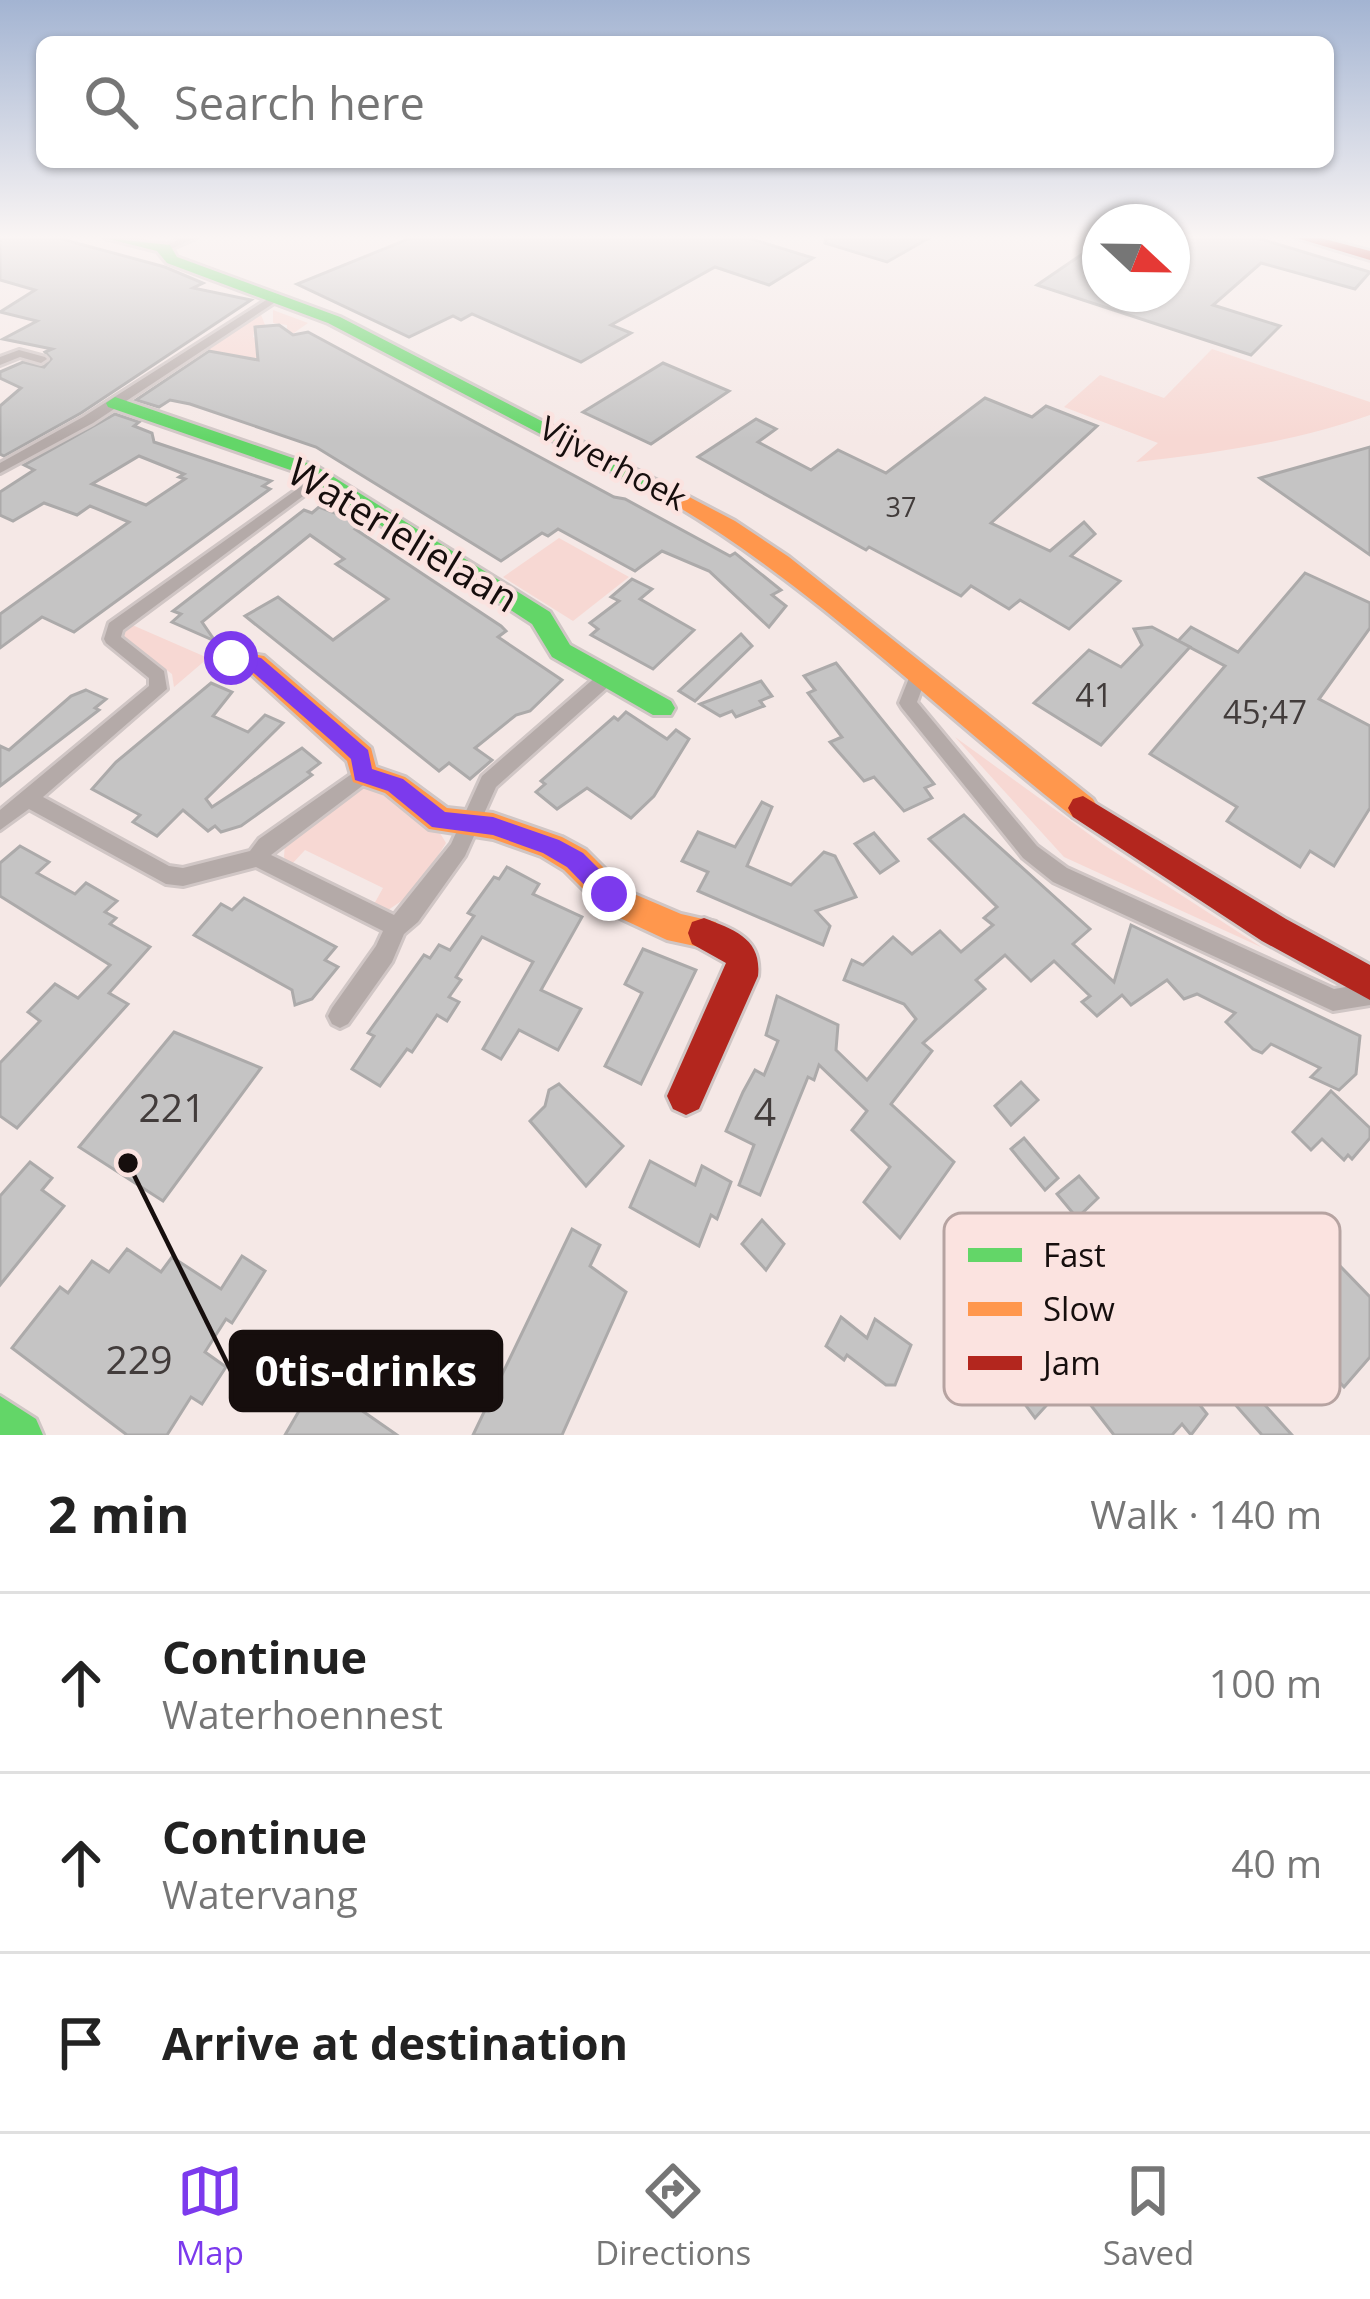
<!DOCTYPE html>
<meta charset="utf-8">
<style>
:root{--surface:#fff;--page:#f6f6f6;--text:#222;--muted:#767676;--line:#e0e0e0;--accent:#7c3aed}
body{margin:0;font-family:"Open Sans",sans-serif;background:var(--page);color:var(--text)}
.compass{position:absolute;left:1082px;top:204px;width:108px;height:108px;border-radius:50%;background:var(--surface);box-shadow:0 3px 9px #0004;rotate:112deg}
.stop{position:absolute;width:36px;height:36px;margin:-27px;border:9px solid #7c3aed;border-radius:50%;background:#fff}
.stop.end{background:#7c3aed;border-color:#fff;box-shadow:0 3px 12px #0008}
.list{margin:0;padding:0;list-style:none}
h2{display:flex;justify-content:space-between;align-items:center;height:156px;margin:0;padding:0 48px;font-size:51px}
h2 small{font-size:39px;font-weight:400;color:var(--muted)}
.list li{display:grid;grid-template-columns:78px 1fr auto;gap:36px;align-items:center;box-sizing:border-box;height:180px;padding:0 48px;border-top:3px solid var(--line)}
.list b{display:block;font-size:45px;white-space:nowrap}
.list p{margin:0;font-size:39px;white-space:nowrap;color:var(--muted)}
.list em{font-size:39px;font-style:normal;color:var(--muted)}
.icon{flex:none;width:66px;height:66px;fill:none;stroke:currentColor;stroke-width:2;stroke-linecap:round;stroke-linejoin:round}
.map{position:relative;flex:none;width:1370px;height:1435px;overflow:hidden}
.search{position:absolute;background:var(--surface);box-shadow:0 3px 9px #0004;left:36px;right:36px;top:36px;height:132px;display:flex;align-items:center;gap:30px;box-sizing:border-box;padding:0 42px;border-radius:18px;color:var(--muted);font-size:45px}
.sheet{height:696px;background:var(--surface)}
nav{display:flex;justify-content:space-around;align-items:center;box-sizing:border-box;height:168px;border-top:3px solid var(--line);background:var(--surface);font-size:33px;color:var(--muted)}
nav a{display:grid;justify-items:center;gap:6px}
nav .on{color:var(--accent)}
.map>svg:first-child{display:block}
</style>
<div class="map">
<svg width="1370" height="1435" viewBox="0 0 1370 1435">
<rect width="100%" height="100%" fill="#f5e8e6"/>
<!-- green -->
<g fill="#f7d8d3">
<path d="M273,310L308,323L256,360L204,349L260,312L265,325L255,329L253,337L261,340L287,333V325L273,323Z"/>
<path d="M1212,349L1370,402V415C1293,442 1216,453 1136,462L1158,443L1064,407L1100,375L1164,398Z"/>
<path d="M559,538L629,577L573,621L503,577Z"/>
<path d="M130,624L208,658L174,687L172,674L126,639L123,634Z"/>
<path d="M955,737L1104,845L1263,948L1064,857Z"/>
<path d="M367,787C395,786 434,819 446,843L415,892L388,910L373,906L383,888L305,850L290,866L284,857L285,843L356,789Z"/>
</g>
<!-- building -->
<g fill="#c5c4c4" stroke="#acaaaa" stroke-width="3" fill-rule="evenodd">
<path d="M0,238H58L165,267L203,283L193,288L251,300L81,413L4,456L0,454V406L21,388L0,378V372L23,362L44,367L51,359L45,352L52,349L3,339L37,321L0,312L35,290L0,280Z"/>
<path d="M411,238H748L813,258L769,285L715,267L611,325L631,333L581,362L472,314L461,320L453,316L409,337L297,284Z"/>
<path d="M826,238H929L887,262L825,243Z"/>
<path d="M1172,238H1257L1370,272L1355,289L1261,263L1213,305L1280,326L1251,355L1037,285L1100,242V294H1172Z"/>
<path d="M279,325L293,335L308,332L614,497L625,499L730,556L735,553L781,590L772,595L786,606L769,627L709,571L662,551L635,571L558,529L548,536L542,533L501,561L316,447L190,404L170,400L159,407L136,400L209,351L258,360L255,327Z"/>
<path d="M663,363L729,391L651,444L583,412Z"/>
<path d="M985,398L1032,417L1046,406L1097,426L991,523L1050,551L1084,522L1095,534L1071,556L1120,581L1069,629L1020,600L1009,609L971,586L961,596L869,547L866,550L698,457L756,419L776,429L758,442L811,470L838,450L886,473Z"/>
<path d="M115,414L139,422L134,426L152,433L154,442L271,481L263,486L270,489L74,632L42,617L0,648V614L129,522L90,506L77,515L44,503L13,521L0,515V492L34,470L24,465ZM139,456L184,474L179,477L185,479L146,505L92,484Z"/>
<path d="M1370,447V555L1260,478Z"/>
<path d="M319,507L362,523L355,529L501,626L506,631L498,637L562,680L530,711L516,715L475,748L492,760L470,779L449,763L439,771L245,616L278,597L333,640L388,599L336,564L344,559L310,535L202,622L215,641L172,622L181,614L173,611L304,510L312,513Z"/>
<path d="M1305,573L1370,603V628L1319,699L1370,726V808L1334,866L1310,851L1300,867L1227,821L1237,807L1150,754L1225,666L1178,641L1191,627L1238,652Z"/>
<path d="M632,579L652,589L640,599L694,630L653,669L591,635L598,629L590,623L619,601L611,597Z"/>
<path d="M1152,627L1190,647L1101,745L1034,703L1089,650L1121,667L1142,645L1134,629Z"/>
<path d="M741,634L752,646L695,701L679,691Z"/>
<path d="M836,663L934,784L925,788L932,798L904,811L874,777L864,781L830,742L842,737L808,693L815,690L804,676Z"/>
<path d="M761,681L772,696L760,701L764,706L736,717L732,711L720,716L700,704Z"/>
<path d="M211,683L232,692L213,716L248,732L265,715L283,723L206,799L212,807L302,748L320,763L308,772L312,775L241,826L221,832L215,826L208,831L183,810L157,836L133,822L140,815L92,789L116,762Z"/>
<path d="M86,690L106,699L95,708L99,710L0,786V746L9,750L71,696Z"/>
<path d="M626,712L667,739L676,730L689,739L654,796L631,818L587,788L557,809L536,792L545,784L541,781L614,717L618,720Z"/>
<path d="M762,802L772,807L747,866L791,885L824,852L835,856L856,897L816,911L830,926L823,945L698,891L708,872L682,861L698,832L735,847Z"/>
<path d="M964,815L1090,929L1073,944L1114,982L1131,925L1360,1036L1356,1074L1339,1090L1311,1077L1320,1068L1271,1044L1262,1053L1253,1049L1226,1022L1235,1013L1197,994L1184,999L1167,980L1131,1005L1122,995L1097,1016L1082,1002L1090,996L1054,961L1031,981L1005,955L976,980L985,989L923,1043L932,1051L891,1104L954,1162L900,1238L864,1202L890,1167L852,1130L867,1111L819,1065L814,1080L808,1077L760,1195L739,1185L754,1145L726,1131L743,1092L755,1070L764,1075L778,1041L766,1035L777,996L838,1025L836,1050L867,1080L916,1019L904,1004L844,980L852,960L863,965L893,937L912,954L940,931L961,952L993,925L984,918L997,907L929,839Z"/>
<path d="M874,833L898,861L880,873L855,844Z"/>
<path d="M20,846L49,862L37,873L75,894L86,883L117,901L105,912L116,918L110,924L150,947L109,993L128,1004L17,1128L0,1116V1063L40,1021L28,1012L55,984L78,998L110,965L0,896V863Z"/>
<path d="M507,867L539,884L533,894L582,917L541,990L581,1009L558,1050L519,1030L501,1059L483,1049L533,962L482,937L456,977L461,980L449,997L459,1002L447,1021L437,1015L412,1052L407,1049L380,1086L352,1069L374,1036L368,1033L424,955L430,958L439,945L450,950L474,916L468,913L494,877L499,879Z"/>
<path d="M244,898L336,947L325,960L338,967L312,999L295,1005L292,990L194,935L221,904L232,910Z"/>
<path d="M643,949L696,970L641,1084L605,1066L642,993L625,984Z"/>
<path d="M174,1032L261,1068L163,1201L79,1147Z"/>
<path d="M1021,1082L1038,1100L1011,1125L995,1106Z"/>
<path d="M559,1084L623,1146L586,1186L530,1121L545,1106L549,1090Z"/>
<path d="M1331,1091L1370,1128V1138L1352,1159L1348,1155L1344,1160L1322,1139L1311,1150L1293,1132Z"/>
<path d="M1024,1138L1058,1178L1045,1190L1011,1149Z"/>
<path d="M650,1161L695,1185L702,1166L731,1182L717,1219L711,1215L699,1246L630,1207Z"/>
<path d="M30,1162L52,1178L42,1190L64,1206L0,1285V1196Z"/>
<path d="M1079,1176L1098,1198L1077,1218L1057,1194Z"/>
<path d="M762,1220L784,1244L766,1270L742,1244Z"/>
<path d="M572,1229L600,1245L590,1266L626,1292L562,1435H473Z"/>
<path d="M1313,1238L1370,1297V1357L1344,1387L1263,1299Z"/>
<path d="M127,1249L161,1272L172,1257L221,1289L242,1256L265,1271L232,1323L226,1319L205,1352L226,1367L202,1404L191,1397L167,1435H127L12,1348L60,1287L68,1293L92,1261L109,1272Z"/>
<path d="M841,1317L867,1338L875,1319L911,1345L895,1385H886L847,1355L844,1360L826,1346Z"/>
<path d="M1133,1333L1180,1390L1184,1385L1207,1414L1191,1435L1182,1424L1172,1435H1114L1079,1390Z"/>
<path d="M1039,1376L1055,1396L1035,1418L1018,1395Z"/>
<path d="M339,1378L358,1391L351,1403L397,1435H285L317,1380L333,1390Z"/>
<path d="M1245,1383L1292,1435H1262L1232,1401Z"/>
</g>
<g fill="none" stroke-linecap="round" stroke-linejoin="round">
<!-- street casing -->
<g stroke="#d0c6c5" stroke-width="6">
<g id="street">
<path d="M182,238H196L168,250L160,248Z"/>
<path d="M274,295L283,297L93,423L0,473V463L83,417Z"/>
<path d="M19,350L45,357L47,359L41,363L20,357L0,365V357Z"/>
<path d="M317,475L324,479L322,482L123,630L121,637L164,671L167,689L43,797L169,866L183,868L250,851L259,839L363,766L370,768L372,774L370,780L271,855L394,915L451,844L482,776L598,675H610L613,680L610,685L496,787L465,856L418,922L404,934L392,962L348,1024L340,1028L332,1024L328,1016L332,1008L376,946L383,931L256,867L183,886L166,884L29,809L0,830V810L149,686V678L106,643L104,639L109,623Z"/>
<path d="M917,672L926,678L917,702L1037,846L1067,868L1334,989L1370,983V1005L1333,1011L1053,882L1023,858L902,708L899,703L911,673Z"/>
</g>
</g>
<!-- fast casing -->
<g stroke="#d0c6c5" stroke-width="6">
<g id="fast">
<path d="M105,238L170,245L177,257L340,317L683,494L672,500L665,499L328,323L167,263L157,251Z"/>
<path d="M115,397L316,466L550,612L570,645L671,701L675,708L671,715H653L552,657L532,624L302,474L108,407L106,403Z"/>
<path d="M0,1396L36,1419L43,1435H0Z"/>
</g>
</g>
<!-- slow casing -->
<g stroke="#d0c6c5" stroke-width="6">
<g id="slow">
<path d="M672,488L735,521L789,557L1093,799L1098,808L1093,817L1083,820L1073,817C936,710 815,586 665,499V489Z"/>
<path d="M231,650L264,656L371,748L376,767L405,777L447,808L493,813L562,837L586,850L627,891L681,914L716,922L720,933L716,944L704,948L667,940L605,911L564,870L541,856L493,839L429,829L385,793L353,782L347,761L248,671L222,666L218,659Z"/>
</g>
</g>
<!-- jam casing -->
<g stroke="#d0c6c5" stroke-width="6">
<g id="jam">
<path d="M1297,238H1321L1370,251V260Z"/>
<path d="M1083,796L1286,919L1370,965V1000L1262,941L1073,817L1068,808L1073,799Z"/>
<path d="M704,918C735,930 762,939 758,976L699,1109L686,1115L673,1109L667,1096L726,963L692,944L688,933L692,922Z"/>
</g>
</g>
<!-- street -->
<use href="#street" fill="#b4aaa8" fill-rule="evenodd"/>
<!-- fast -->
<use href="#fast" fill="#63d668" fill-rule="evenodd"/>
<!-- slow -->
<use href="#slow" fill="#ff974d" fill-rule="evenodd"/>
<!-- jam -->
<use href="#jam" fill="#b3261e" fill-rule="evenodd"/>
</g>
<!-- sky -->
<linearGradient id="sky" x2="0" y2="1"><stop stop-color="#a3b4d2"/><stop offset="0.54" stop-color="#faf5f4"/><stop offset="1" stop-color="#faf5f4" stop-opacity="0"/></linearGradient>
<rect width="1370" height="439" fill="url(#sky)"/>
<!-- route -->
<path fill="#7c3aed" d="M231,652L261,658L368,750L372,769L403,779L445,812L493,817L559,840L583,853L617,887V902H601L567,867L543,853L493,835L432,827L388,791L355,780L351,759L334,743L249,669L225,663V654Z"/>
<g text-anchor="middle" stroke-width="9" stroke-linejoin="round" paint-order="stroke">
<!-- far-number labels -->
<g font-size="27" fill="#423c3b">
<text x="901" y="517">37</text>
</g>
<!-- far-street labels -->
<g font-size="33" fill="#160e0d" stroke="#fbe3e0">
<text transform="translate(613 463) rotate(28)" y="12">Vijverhoek</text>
</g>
<!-- number labels -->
<g font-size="33" fill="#423c3b">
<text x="1094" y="707">41</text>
<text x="1265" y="724">45;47</text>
</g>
<!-- street labels -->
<g font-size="39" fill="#160e0d" stroke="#fbe3e0">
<text transform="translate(403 535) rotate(31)" y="14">Waterlelielaan</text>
</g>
<!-- near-number labels -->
<g font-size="39" fill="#423c3b">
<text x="172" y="1122">221</text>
<text x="765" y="1126">4</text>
<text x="139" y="1374">229</text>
</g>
</g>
<!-- legend -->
<rect x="944" y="1213" width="396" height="192" rx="18" fill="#fbe3e0" stroke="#b6a3a1" stroke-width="3"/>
<rect x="968" y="1248" width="54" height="14" fill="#63d668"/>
<rect x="968" y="1302" width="54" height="14" fill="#ff974d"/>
<rect x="968" y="1356" width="54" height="14" fill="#b3261e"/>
<g font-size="33" fill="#160e0d">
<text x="1043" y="1267">Fast</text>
<text x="1043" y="1321">Slow</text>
<text x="1043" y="1375">Jam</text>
</g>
<!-- callouts -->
<path fill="none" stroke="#160e0d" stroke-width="4.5" d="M128 1163L231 1371"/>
<circle fill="#160e0d" stroke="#fbe3e0" stroke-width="4.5" cx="128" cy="1163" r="12"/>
<rect fill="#160e0d" stroke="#160e0d" stroke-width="4.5" x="231" y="1332" width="270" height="78" rx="12"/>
<g font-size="42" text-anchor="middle" font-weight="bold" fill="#fff">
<text x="366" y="1386">0tis-drinks</text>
</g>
</svg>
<svg class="compass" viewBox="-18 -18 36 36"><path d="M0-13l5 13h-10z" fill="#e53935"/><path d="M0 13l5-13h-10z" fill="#767676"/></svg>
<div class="stop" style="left:231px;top:658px"></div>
<div class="stop end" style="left:609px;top:894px"></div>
<div class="search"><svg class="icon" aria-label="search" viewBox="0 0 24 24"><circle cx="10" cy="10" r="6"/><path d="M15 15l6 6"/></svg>Search here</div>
</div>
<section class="sheet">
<h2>2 min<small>Walk · 140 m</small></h2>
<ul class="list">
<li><svg class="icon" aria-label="ahead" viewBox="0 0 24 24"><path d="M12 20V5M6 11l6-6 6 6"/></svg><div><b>Continue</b><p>Waterhoennest</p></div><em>100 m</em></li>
<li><svg class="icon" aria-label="ahead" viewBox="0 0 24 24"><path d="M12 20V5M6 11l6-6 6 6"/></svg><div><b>Continue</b><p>Watervang</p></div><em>40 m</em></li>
<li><svg class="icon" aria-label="arrive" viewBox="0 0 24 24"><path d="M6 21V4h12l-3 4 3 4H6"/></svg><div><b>Arrive at destination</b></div></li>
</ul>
</section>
<nav>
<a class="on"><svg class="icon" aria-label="map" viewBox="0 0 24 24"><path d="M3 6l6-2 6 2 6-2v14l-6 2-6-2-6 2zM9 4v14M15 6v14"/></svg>Map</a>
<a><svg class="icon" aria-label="directions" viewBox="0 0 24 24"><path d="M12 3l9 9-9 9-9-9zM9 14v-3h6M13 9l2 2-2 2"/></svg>Directions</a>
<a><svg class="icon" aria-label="saved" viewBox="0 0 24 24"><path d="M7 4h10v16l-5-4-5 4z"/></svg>Saved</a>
</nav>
